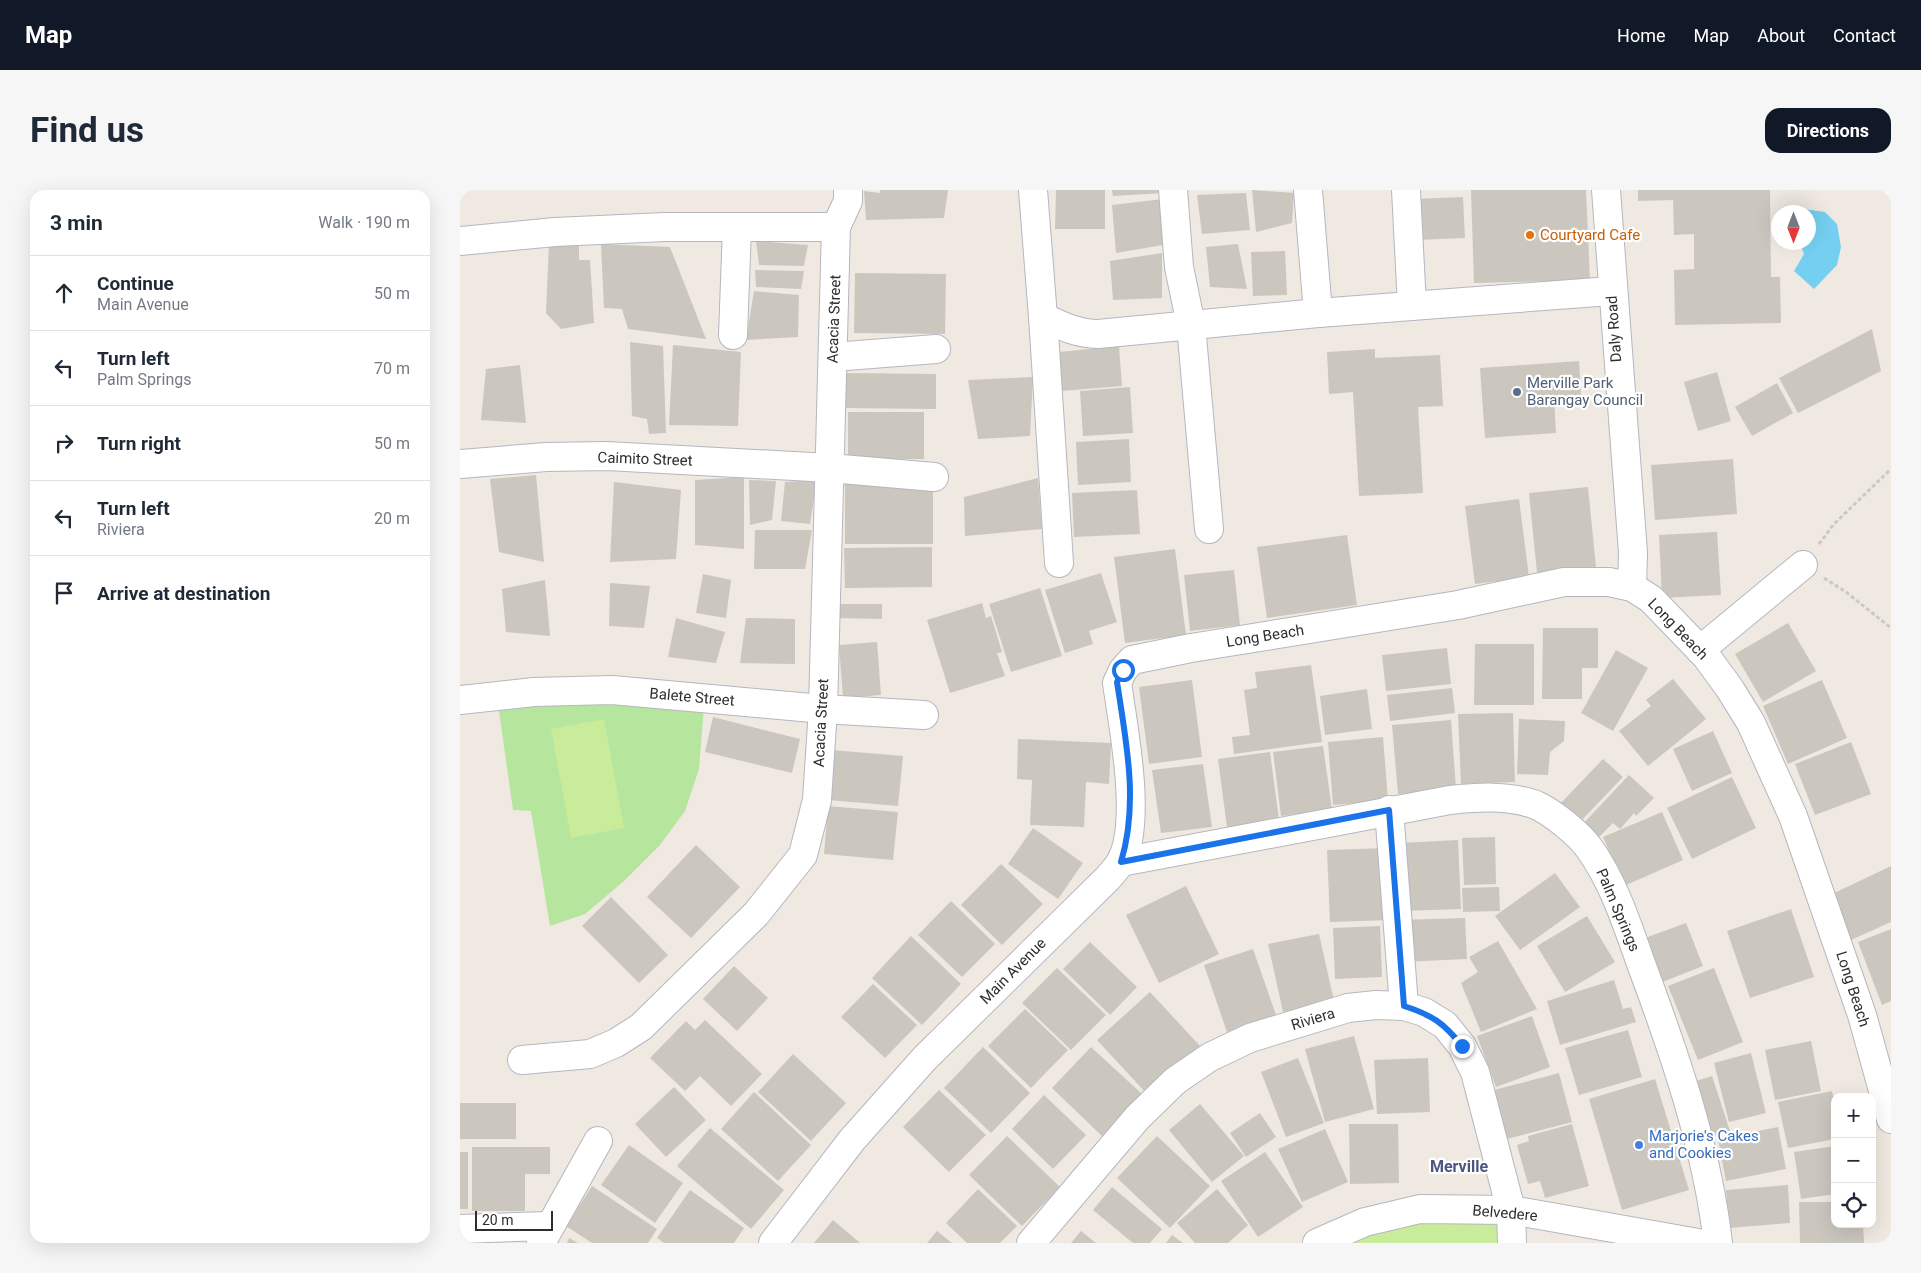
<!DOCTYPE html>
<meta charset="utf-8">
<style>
:root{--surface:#fff;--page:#f6f6f7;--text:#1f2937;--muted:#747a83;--line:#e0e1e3;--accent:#111827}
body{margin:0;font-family:Roboto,sans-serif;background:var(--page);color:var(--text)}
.controls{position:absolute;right:15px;bottom:15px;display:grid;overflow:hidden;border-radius:10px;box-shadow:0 5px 20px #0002}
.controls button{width:45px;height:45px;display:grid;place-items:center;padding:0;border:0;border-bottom:1px solid var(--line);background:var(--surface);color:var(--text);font:25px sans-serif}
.compass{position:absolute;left:1311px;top:15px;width:45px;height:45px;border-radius:50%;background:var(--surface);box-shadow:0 5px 20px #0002;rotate:180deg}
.scale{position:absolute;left:15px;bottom:12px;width:78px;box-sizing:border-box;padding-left:5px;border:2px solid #2e2e2e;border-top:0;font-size:14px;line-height:18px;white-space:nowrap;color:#2e2e2e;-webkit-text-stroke:4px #fff;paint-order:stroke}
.stop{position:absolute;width:15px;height:15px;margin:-11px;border:4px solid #1a73e8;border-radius:50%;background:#fff}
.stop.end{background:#1a73e8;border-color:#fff;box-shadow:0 1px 5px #0008}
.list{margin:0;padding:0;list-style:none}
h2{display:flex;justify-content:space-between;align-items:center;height:65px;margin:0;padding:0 20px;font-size:21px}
h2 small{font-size:16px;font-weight:400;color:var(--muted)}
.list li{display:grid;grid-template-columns:32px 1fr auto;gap:15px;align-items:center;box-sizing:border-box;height:75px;padding:0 20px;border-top:1px solid var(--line)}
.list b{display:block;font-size:19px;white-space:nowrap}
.list p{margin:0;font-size:16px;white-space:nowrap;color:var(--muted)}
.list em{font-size:16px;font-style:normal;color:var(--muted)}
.icon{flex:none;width:28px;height:28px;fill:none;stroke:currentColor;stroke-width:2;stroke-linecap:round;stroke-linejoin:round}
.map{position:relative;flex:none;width:1431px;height:1053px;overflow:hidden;border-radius:15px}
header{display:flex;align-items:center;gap:30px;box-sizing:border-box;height:70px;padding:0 25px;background:var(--accent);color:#fff}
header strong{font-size:24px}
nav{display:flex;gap:28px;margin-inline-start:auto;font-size:18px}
.intro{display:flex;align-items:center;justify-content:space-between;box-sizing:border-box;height:120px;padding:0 30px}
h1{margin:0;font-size:35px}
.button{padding:12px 22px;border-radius:15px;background:var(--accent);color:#fff;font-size:18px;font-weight:700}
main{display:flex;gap:30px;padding:0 30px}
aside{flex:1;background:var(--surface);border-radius:15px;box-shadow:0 5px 20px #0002}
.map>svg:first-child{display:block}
</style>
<header>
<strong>Map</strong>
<nav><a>Home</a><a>Map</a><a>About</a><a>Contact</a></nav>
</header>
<div class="intro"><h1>Find us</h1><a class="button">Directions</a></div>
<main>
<aside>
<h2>3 min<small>Walk · 190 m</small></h2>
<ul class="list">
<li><svg class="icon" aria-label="ahead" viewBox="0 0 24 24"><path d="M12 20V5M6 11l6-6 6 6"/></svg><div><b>Continue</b><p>Main Avenue</p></div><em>50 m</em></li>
<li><svg class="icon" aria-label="left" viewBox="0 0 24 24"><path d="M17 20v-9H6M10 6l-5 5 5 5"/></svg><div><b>Turn left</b><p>Palm Springs</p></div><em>70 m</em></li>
<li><svg class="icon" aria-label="right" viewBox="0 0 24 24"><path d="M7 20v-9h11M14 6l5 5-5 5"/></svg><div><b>Turn right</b></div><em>50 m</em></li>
<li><svg class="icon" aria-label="left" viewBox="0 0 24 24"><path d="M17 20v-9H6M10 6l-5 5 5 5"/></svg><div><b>Turn left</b><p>Riviera</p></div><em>20 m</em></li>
<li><svg class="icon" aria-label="arrive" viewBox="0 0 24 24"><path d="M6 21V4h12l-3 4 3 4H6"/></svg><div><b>Arrive at destination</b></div></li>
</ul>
</aside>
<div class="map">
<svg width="1431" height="1053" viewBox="0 0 1431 1053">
<rect width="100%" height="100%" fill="#efe9e1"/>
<!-- green -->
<path fill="#b6e59e" d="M152,507L244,517L239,579L225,621L200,655L164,691L125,724L90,736L71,621L53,620L38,514Z"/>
<!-- pitch -->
<g fill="#c9ec9a">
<path d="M144,529L164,638L111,648L91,539Z"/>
<path d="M1040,1029L1041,1053H867L919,1033Z"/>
</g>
<!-- water -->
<path fill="#75cff0" d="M1344,19L1365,22L1377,34L1381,57L1377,75L1354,99L1334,81L1344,64L1340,53L1348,52V22H1342Z"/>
<!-- building -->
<g fill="#cbc7bf">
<path d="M420,0H488L484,28L406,30L404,1L420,3Z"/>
<path d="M596,0H645V39H595Z"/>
<path d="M652,0H702L703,3L653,6Z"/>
<path d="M792,0L834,3L832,33L796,42Z"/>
<path d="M1011,0H1126L1130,90L1014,93Z"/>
<path d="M1178,0H1310L1311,87H1320L1321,133L1215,135L1214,80L1234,79V44L1214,45L1213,10L1178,11Z"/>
<path d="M786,3L790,40L742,44L737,5Z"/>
<path d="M1003,7L1005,48L957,50L955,9Z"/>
<path d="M703,9V55L656,63L652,15Z"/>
<path d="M119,48V70H130L134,133L101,139L86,123L89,53Z"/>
<path d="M296,51L348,55L344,76L299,75Z"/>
<path d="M141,54L210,57L246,149L168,139L162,119L144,118Z"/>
<path d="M778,54L787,99L750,97L746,57Z"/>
<path d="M825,61L827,105L793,106L791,62Z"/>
<path d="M702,63V108L653,110L650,71Z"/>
<path d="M295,80L344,81L341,99L296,97Z"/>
<path d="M395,83L486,84L485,144L394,143Z"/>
<path d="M294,101L339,105L338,147L286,150Z"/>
<path d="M1412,139L1421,181L1338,223L1319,188Z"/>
<path d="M170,152L203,156L206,243L189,244L187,229L172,226Z"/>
<path d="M213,155L281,162L278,236L209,235Z"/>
<path d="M659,156L662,196L602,201L599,162Z"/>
<path d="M915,159V168L980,165L983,216L958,217L963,303L899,306L893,202L869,204L867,162Z"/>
<path d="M1119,171L1121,206L1094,208L1096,243L1025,248L1020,178Z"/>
<path d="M60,175L66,233L21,230L26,179Z"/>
<path d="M1257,182L1271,231L1238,241L1224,192Z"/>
<path d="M386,183L476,184V219L385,218Z"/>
<path d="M573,187L570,246L518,249L508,190Z"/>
<path d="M1317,193L1333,223L1292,246L1275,217Z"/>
<path d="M670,197L673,243L623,246L620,201Z"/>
<rect x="388" y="222" width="76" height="47"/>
<path d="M669,249L671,292L618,295L616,252Z"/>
<path d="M1273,269L1277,324L1195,330L1191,275Z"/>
<path d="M76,285L84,372L39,362L30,289Z"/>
<path d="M284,287V359L235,355V290Z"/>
<path d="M578,288L582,339L505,346L504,307Z"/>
<path d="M289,290L316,291L312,330L290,335Z"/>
<path d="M357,290L350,334L321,331L325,292Z"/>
<path d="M154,292L221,300L216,369L150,372Z"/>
<rect x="385" y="293" width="88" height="61"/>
<path d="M1128,297L1136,377L1077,383L1069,303Z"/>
<path d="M677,300L680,344L614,347L612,303Z"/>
<path d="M1059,309L1069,387L1015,394L1005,316Z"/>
<path d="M295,340H352L345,379H294Z"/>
<path d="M1257,342L1261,405L1202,408L1199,345Z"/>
<path d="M887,345L897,415L807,428L797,357Z"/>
<path d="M472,357V397L385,398L384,358Z"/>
<path d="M715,359L726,445L665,453L654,367Z"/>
<path d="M774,380L780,435L730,441L724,385Z"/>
<path d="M641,383L657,432L629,441L633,454L605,463L585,400Z"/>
<path d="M243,384L271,390L266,428L236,423Z"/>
<path d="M85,390L90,446L46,442L42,399Z"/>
<path d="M150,393L190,396L184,438L149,436Z"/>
<path d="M580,398L602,466L551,482L529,414Z"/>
<path d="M522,413L526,428L531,426L542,462L537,463L545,486L490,503L467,430Z"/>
<path d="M374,414H422V429L374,428Z"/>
<path d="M216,428L265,442L256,473L208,467Z"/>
<path d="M286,428L335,429V474L280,473Z"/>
<path d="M1328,433L1356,481L1303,512L1275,464Z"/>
<path d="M1083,438H1138V478H1122V509H1082Z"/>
<path d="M417,452L421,505L383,508L379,455Z"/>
<path d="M1015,454H1074V515H1014Z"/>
<path d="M987,458L991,494L926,501L922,465Z"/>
<path d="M1156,460L1188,478L1153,541L1121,523Z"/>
<path d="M851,475L862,552L774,564L772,547L790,545L784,500L797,498L795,482Z"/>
<path d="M1213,489L1246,529L1188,576L1159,541L1191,516L1186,510Z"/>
<path d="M732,490L742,567L689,574L679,497Z"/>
<path d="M1362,490L1387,548L1328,574L1303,516Z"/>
<path d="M992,498L995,523L930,531L927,505Z"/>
<path d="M907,499L912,539L865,545L860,506Z"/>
<path d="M1053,523L1055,592L1001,594L998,524Z"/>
<path d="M253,527L340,549L332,583L245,562Z"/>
<path d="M1059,529L1105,531L1104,551L1090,562L1088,585L1057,584Z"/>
<path d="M991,530L996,599L938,604L932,535Z"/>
<path d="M1253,541L1272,583L1232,601L1213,559Z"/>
<path d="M923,547L928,610L873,615L868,552Z"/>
<path d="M558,549L651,553L649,594L626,592L624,637L570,635L572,590L557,589Z"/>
<path d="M1391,552L1411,604L1355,625L1335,574Z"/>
<path d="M863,556L872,619L821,626L813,562Z"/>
<path d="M372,560L443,566L438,616L368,610Z"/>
<path d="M810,562L819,630L767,637L758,569Z"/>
<path d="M1143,569L1163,587L1120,632L1100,614Z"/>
<path d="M743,574L752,637L701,643L692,580Z"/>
<path d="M1169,585L1194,608L1176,626L1174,623L1160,639L1153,633L1134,652L1119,638Z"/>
<path d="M1272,587L1296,638L1232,669L1207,618Z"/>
<path d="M368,616L438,622L433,670L364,664Z"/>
<path d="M1202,622L1223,670L1164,696L1143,647Z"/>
<path d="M573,638L623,673L598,709L548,674Z"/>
<path d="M1035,647L1036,694L1004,695L1002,648Z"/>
<path d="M998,650L1001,719L943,721L940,653Z"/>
<path d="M236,655L280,697L231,748L187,707Z"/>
<path d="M927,658L930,730L870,732L867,660Z"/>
<path d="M541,674L583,714L542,755L501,715Z"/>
<path d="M1431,676V732L1391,750L1370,705Z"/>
<path d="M1095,683L1120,717L1060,760L1035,726Z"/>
<path d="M726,696L759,764L699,793L666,725Z"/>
<path d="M1039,697L1040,721L1003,722L1002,698Z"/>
<path d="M151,707L208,765L179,793L122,736Z"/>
<path d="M491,711L535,754L502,787L458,745Z"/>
<path d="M1331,719L1354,787L1290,808L1267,741Z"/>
<path d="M1127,726L1155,772L1105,802L1077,756Z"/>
<path d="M1005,728L1007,769L941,772L940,730Z"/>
<path d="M1226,733L1243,776L1195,795L1177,751Z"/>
<path d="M920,736L922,787L875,789L873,738Z"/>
<path d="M1431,739V811L1422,815L1398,752Z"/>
<path d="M859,744L874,811L823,822L808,754Z"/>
<path d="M451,746L501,794L462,835L412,788Z"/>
<path d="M1038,751L1077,819L1021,842L1001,793L1018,782L1009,767Z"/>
<path d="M630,752L677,797L650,825L603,779Z"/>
<path d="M793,759L816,825L767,842L744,775Z"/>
<path d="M274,776L308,808L277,841L243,809Z"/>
<path d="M597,778L646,825L611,860L562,813Z"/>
<path d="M1254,778L1283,852L1238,870L1208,796Z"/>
<path d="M1154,790L1163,819L1171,817L1176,832L1100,855L1087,811Z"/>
<path d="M413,794L457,835L425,868L381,827Z"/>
<path d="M690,802L740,856L687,904L637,850Z"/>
<path d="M565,819L608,860L571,898L528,856Z"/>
<path d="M1072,826L1090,877L1036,897L1017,846Z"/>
<path d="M245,830L302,884L271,916L240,886L225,901L190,868L226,831L235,840Z"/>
<path d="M1168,840L1182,887L1119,905L1105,858Z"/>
<path d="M894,846L914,919L865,932L845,859Z"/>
<path d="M1351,851L1361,901L1315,910L1305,860Z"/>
<path d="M523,857L570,903L531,943L484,898Z"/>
<path d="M631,857L682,904L642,946L592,898Z"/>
<path d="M1291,863L1306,923L1269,932L1254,873Z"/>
<path d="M333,864L386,913L351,951L298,902Z"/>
<path d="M838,868L864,933L826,947L801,882Z"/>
<path d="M968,868L970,922L917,924L914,870Z"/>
<path d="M1099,883L1112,932L1047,949L1034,900Z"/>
<path d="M1252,886L1270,941L1246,949L1227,894Z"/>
<path d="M1195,889L1229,1000L1162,1020L1129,909Z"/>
<path d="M214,897L246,930L206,967L175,934Z"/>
<path d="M479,900L526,945L489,982L443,937Z"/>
<path d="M1372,901L1375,915V949L1328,958L1318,912Z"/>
<path d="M294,902L351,955L318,991L261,939Z"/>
<path d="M584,905L626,945L593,979L552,939Z"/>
<rect x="0" y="913" width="56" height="36"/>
<path d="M740,914L784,966L752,992L709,940Z"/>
<path d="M800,923L816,947L786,967L770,943Z"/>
<path d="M889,934H938L939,993L890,994Z"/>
<path d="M1112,934L1129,996L1085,1008L1080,991L1068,994L1057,955L1069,951L1068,946Z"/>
<path d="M1318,937L1326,979L1266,991L1258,949Z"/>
<path d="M250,938L324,1000L291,1039L217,976Z"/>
<path d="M865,939L888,992L842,1012L818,959Z"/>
<path d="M547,946L600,997L562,1036L509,985Z"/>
<path d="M697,946L750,996L710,1038L657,988Z"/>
<path d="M169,955L223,993L195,1033L141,995Z"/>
<path d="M1375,956V1004L1341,1009L1334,962Z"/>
<path d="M12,957H90V984H65V1021H12Z"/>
<rect x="0" y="962" width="8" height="57"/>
<path d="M805,962L843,1017L798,1047L761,991Z"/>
<path d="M1328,995L1330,1033L1269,1038L1266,1000Z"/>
<path d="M132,996L197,1039L188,1053H132L106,1036Z"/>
<path d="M652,997L702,1039L690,1053H673L633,1020Z"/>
<path d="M518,999L557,1036L540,1053H507L486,1033Z"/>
<path d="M757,999L788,1035L768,1053H735L717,1033Z"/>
<path d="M230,1000L284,1038L274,1053H204L197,1048Z"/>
<path d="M1339,1012H1375V1034H1403L1404,1053H1340Z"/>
<path d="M373,1030L400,1053H354Z"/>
<path d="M477,1041L492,1053H467Z"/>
<path d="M621,1041L636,1053H611Z"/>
<path d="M712,1045L723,1053H706Z"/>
<path d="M109,1048L118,1053H107Z"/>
</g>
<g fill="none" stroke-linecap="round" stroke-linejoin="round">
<!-- minor casing -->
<g stroke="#b4b7c1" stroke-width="30">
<g id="minor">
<path d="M573,0L583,127L599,373"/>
<path d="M713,0L719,77L731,135L749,339"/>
<path d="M848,0L858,123"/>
<path d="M946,0L952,116"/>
<path d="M1146,0L1173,363L1172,397"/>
<path d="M0,51L95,42L205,37H376"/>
<path d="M583,127C602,136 617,144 638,144L858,123L1151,101"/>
<path d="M273,145L277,38"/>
<path d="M373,167L476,159"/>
<path d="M0,274L86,267L147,266L370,278L474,287"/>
<path d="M1240,460L1343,375"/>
<path d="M0,510L74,502L152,500L363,519L464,525"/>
<path d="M929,620L944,816"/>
<path d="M661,672L990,610C1018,607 1049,605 1076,615C1092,622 1119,644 1129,658C1155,694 1168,738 1183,779C1216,868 1247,958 1258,1053"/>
<path d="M62,870L130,864L156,853L181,837L296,724L343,665L357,610L363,519L376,37L388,11V0"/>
<path d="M0,1039L88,1036"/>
<path d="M81,1053L138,951"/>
<path d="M313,1053L392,950L465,868L648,688C652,683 657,678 660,673C683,635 663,536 657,493L663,480L672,470L731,458L998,415L1104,392H1149L1172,397L1191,409L1246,466L1270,499L1291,533L1333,626L1402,825L1431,929"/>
<path d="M571,1053L677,928L715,891L750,867L790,848L888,818L916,815L944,816L964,822L985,835L1002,856L1015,882L1051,1020L1052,1053"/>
<path d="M857,1053L905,1032L960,1019L1051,1020L1238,1053"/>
</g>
</g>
<!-- path -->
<g stroke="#c9c9c9" stroke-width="3" stroke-dasharray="4 2.5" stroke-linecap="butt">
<path d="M1359,354L1374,334L1431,279"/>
<path d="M1364,388L1386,402L1431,438"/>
</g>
<!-- minor -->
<use href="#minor" stroke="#fff" stroke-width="28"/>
</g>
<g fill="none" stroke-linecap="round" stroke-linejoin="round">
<!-- route -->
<path stroke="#1a73e8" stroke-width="6" d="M663,480L657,492C666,551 679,613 661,672L929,620L944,816C972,825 984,833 1002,856"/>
</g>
<!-- markers -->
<circle fill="#e8710a" stroke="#fff" stroke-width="2" cx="1070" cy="45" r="5"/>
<circle fill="#5c6f8a" stroke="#fff" stroke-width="2" cx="1057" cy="202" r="5"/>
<circle fill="#3f7fe0" stroke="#fff" stroke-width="2" cx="1179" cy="955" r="5"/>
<g text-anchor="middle" stroke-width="4.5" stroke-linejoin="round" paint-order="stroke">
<!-- food labels -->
<g font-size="15" fill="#c56008" stroke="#fff" text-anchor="start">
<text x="1080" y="50">Courtyard Cafe</text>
</g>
<!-- street labels -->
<g font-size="15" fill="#2e2e2e" stroke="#fff">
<text transform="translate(374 129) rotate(-88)" y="5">Acacia Street</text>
<text transform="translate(1154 139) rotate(-94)" y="5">Daly Road</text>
<text transform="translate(185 269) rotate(2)" y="5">Caimito Street</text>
<text transform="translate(1218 439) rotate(46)" y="5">Long Beach</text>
<text transform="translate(805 446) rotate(-9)" y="5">Long Beach</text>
<text transform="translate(232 507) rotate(5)" y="5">Balete Street</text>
<text transform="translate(361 533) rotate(-87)" y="5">Acacia Street</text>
<text transform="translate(1158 720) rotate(67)" y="5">Palm Springs</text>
<text transform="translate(553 781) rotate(-45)" y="5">Main Avenue</text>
<text transform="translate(1393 799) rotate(72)" y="5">Long Beach</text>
<text transform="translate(853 829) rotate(-17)" y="5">Riviera</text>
<text transform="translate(1045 1023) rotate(5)" y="5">Belvedere</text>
</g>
<!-- service labels -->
<g font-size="15" fill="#4e5e75" stroke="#fff" text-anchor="start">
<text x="1067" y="198">Merville Park<tspan x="1067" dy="17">Barangay Council</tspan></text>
</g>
<!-- shop labels -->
<g font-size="15" fill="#366cbe" stroke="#fff" text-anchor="start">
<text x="1189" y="951">Marjorie's Cakes<tspan x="1189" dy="17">and Cookies</tspan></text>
</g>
<!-- neighbourhood labels -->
<g font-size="16" font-weight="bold" fill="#4d5680" stroke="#fff">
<text x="999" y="982">Merville</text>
</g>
</g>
</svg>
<div class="controls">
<button>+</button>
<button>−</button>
<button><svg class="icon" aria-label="locate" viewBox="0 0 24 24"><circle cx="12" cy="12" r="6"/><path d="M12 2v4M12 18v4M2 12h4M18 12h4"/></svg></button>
</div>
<svg class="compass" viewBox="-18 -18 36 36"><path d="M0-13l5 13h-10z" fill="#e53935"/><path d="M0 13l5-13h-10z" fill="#747a83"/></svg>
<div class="scale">20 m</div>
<div class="stop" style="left:663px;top:480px"></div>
<div class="stop end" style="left:1002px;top:856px"></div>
</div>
</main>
